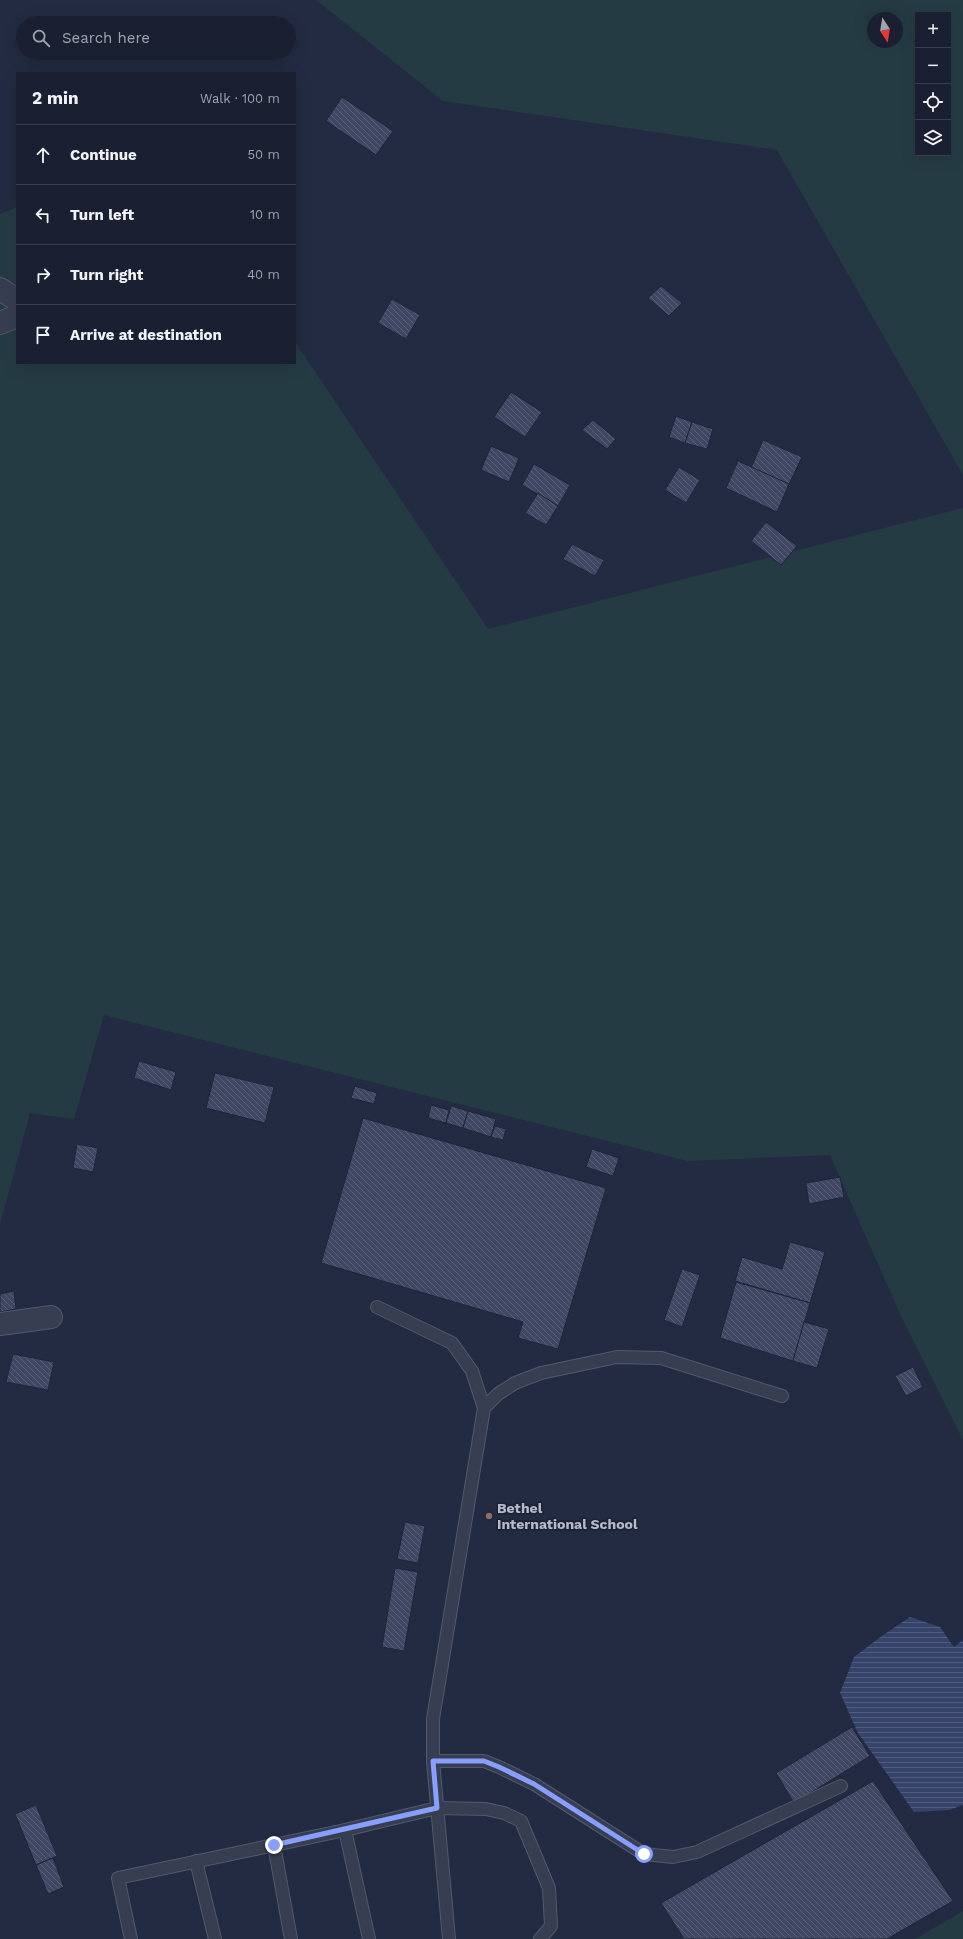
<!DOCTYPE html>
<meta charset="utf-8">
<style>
:root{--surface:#1a2032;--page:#272d3e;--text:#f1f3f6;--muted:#9fa3ac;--line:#383e4d}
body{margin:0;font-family:"Work Sans",sans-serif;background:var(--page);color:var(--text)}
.controls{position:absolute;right:12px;top:12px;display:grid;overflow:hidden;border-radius:0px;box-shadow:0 4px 16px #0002}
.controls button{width:36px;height:36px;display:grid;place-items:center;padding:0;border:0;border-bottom:1px solid var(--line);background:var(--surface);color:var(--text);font:20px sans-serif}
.compass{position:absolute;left:867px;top:12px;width:36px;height:36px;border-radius:50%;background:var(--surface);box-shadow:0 4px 16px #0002;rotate:168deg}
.stop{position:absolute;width:12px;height:12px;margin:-9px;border:3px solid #87a0ff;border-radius:50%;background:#fff}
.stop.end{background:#87a0ff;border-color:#fff;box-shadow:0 1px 4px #0008}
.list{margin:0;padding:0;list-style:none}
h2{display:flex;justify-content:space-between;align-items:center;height:52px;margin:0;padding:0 16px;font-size:17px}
h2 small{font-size:13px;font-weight:400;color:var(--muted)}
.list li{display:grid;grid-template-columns:26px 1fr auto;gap:12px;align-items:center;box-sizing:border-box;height:60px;padding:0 16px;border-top:1px solid var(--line)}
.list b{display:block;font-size:15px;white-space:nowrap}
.list em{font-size:13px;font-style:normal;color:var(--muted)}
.icon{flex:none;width:22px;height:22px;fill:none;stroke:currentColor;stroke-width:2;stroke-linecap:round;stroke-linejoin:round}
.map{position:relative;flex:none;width:963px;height:1939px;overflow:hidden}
.search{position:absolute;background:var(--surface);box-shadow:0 4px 16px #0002;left:16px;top:16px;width:280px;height:44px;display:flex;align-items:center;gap:10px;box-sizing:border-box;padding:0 14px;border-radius:22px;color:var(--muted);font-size:15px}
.panel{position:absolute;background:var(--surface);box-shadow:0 4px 16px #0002;left:16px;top:72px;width:280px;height:292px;border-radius:0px}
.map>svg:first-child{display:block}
</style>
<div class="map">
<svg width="963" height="1939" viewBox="0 0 963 1939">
<defs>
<pattern id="water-rules" width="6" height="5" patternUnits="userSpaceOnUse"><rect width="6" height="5" fill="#36436a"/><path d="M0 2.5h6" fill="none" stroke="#515c7e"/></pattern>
<pattern id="building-back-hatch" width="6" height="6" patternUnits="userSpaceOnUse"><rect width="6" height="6" fill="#404763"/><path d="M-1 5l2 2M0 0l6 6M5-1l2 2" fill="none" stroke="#595f78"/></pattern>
</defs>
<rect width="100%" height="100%" fill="#232b42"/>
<!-- grass -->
<g fill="#253b43" fill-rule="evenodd">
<path d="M316,0H963V475L777,150L443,101ZM918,15H948V153H918ZM873,18H897V42H873Z"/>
<path d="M17,207V363H295V342L488,629L963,508V1440L900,1314L830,1155L688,1161L104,1015L74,1119L30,1113L0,1225V214Z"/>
<path d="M963,1911V1939H915Z"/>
</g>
<!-- water -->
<path fill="url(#water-rules)" d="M910,1617L940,1627L954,1647L963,1640V1805L949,1810L914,1812L858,1733L840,1693L854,1657L879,1638Z"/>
<!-- building -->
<g fill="url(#building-back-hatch)" stroke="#1f2539">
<path d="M342,97L393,131L376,155L326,121Z"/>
<path d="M661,286L682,303L669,316L648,298Z"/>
<path d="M392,299L420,315L406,339L378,323Z"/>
<path d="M511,392L542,412L525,437L494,417Z"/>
<path d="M676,416L692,422L685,443L669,437Z"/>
<path d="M593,420L616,439L607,449L582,430Z"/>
<path d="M692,422L713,429L707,449L685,443Z"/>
<path d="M763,440L802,457L789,484L751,468Z"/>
<path d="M491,446L519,458L509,482L481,470Z"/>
<path d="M738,461L789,484L777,512L726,488Z"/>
<path d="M534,464L570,485L558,506L522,485Z"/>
<path d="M679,467L700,480L686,503L665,490Z"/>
<path d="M538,493L558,506L546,525L525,513Z"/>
<path d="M766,522L797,546L781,565L751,541Z"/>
<path d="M572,544L604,560L595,576L563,559Z"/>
<path d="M139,1061L176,1072L171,1090L134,1078Z"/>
<path d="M215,1073L274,1087L265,1123L206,1108Z"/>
<path d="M355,1086L377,1093L374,1104L351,1098Z"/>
<path d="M431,1105L449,1110L446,1123L428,1118Z"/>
<path d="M451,1106L468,1111L463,1128L446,1123Z"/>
<path d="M468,1111L496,1119L491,1137L463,1128Z"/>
<path d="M363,1118L606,1188L558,1349L518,1338L523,1322L321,1263Z"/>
<path d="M495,1126L506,1129L503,1140L491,1137Z"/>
<path d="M77,1144L98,1148L93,1172L73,1168Z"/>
<path d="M592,1149L619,1158L613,1176L586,1167Z"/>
<path d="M840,1177L844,1197L809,1204L806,1183Z"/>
<path d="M790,1242L825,1252L810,1303L735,1281L742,1257L782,1269Z"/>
<path d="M682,1269L700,1275L682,1327L664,1320Z"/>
<path d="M736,1282L810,1303L793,1361L720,1338Z"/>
<path d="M14,1291L16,1309L0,1312V1294Z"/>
<path d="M804,1322L829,1329L817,1368L793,1361Z"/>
<path d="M13,1354L54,1362L48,1390L6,1382Z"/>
<path d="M913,1367L923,1387L906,1396L895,1376Z"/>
<path d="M405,1522L425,1526L418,1563L397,1559Z"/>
<path d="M395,1568L418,1572L404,1651L382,1647Z"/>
<path d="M852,1727L870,1756L794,1803L776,1773Z"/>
<path d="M873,1781L953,1901L887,1939H684L661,1903Z"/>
<path d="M36,1805L57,1856L36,1865L15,1814Z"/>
<path d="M53,1858L64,1887L48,1894L36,1865Z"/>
</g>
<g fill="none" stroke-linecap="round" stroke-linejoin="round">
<!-- service casing -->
<g stroke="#53596c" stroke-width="14">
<g id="service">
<path d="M377,1307L452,1343L472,1371L484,1408"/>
<path d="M433,1761H484L499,1767L534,1784L644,1854L673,1857L697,1852L841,1786"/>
<path d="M345,1830L369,1939"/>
<path d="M274,1845L291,1939"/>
<path d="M196,1861L215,1939"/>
<path d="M131,1939L118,1878L345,1830L437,1808L486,1809L504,1813L521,1821L549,1888L551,1926L540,1939"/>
<path d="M449,1939L433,1761V1719L484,1408L498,1394L515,1383L541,1373L617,1357L661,1358L782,1396"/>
</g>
</g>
<!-- minor casing -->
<g stroke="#53596c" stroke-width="24">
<g id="minor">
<path d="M0,289L17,300"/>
<path d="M0,323L17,316"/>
<path d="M0,1324L51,1317"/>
</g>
</g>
<!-- service -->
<use href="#service" stroke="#383e52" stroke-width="12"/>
<!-- minor -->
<use href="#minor" stroke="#383e52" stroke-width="22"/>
</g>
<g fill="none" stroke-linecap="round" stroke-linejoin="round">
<!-- route -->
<path stroke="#87a0ff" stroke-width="5" d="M274,1845L437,1808L433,1761H484L499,1767L534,1784L644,1854"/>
</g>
<!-- markers -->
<circle fill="#8d6e63" stroke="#1d2337" stroke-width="1.5" cx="489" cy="1516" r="4"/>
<g text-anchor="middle" stroke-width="3.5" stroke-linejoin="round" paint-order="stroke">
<!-- poi labels -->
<g font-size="14" font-weight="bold" fill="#b5b9cc" stroke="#1d2337" text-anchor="start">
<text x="497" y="1513">Bethel<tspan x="497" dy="16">International School</tspan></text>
</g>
</g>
</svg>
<div class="controls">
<button>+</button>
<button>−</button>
<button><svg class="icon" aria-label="locate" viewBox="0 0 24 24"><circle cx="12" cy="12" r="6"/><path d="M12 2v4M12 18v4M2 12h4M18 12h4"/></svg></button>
<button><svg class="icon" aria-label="layers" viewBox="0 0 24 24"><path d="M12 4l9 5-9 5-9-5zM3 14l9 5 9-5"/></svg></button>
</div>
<svg class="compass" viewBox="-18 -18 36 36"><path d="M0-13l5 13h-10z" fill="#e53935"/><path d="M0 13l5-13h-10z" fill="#9fa3ac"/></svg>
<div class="stop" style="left:644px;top:1854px"></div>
<div class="stop end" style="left:274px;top:1845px"></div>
<div class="search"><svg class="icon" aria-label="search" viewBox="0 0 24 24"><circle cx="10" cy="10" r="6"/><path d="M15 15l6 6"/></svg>Search here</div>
<section class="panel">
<h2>2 min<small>Walk · 100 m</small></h2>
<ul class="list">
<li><svg class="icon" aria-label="ahead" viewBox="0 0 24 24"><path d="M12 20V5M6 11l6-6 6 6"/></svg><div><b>Continue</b></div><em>50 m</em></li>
<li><svg class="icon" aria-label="left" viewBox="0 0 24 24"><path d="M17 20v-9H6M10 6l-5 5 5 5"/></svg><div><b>Turn left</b></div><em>10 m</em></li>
<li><svg class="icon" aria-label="right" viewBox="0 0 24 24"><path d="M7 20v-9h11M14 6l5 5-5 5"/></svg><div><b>Turn right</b></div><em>40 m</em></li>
<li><svg class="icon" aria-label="arrive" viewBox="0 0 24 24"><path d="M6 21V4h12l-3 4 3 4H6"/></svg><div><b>Arrive at destination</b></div></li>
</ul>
</section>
</div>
